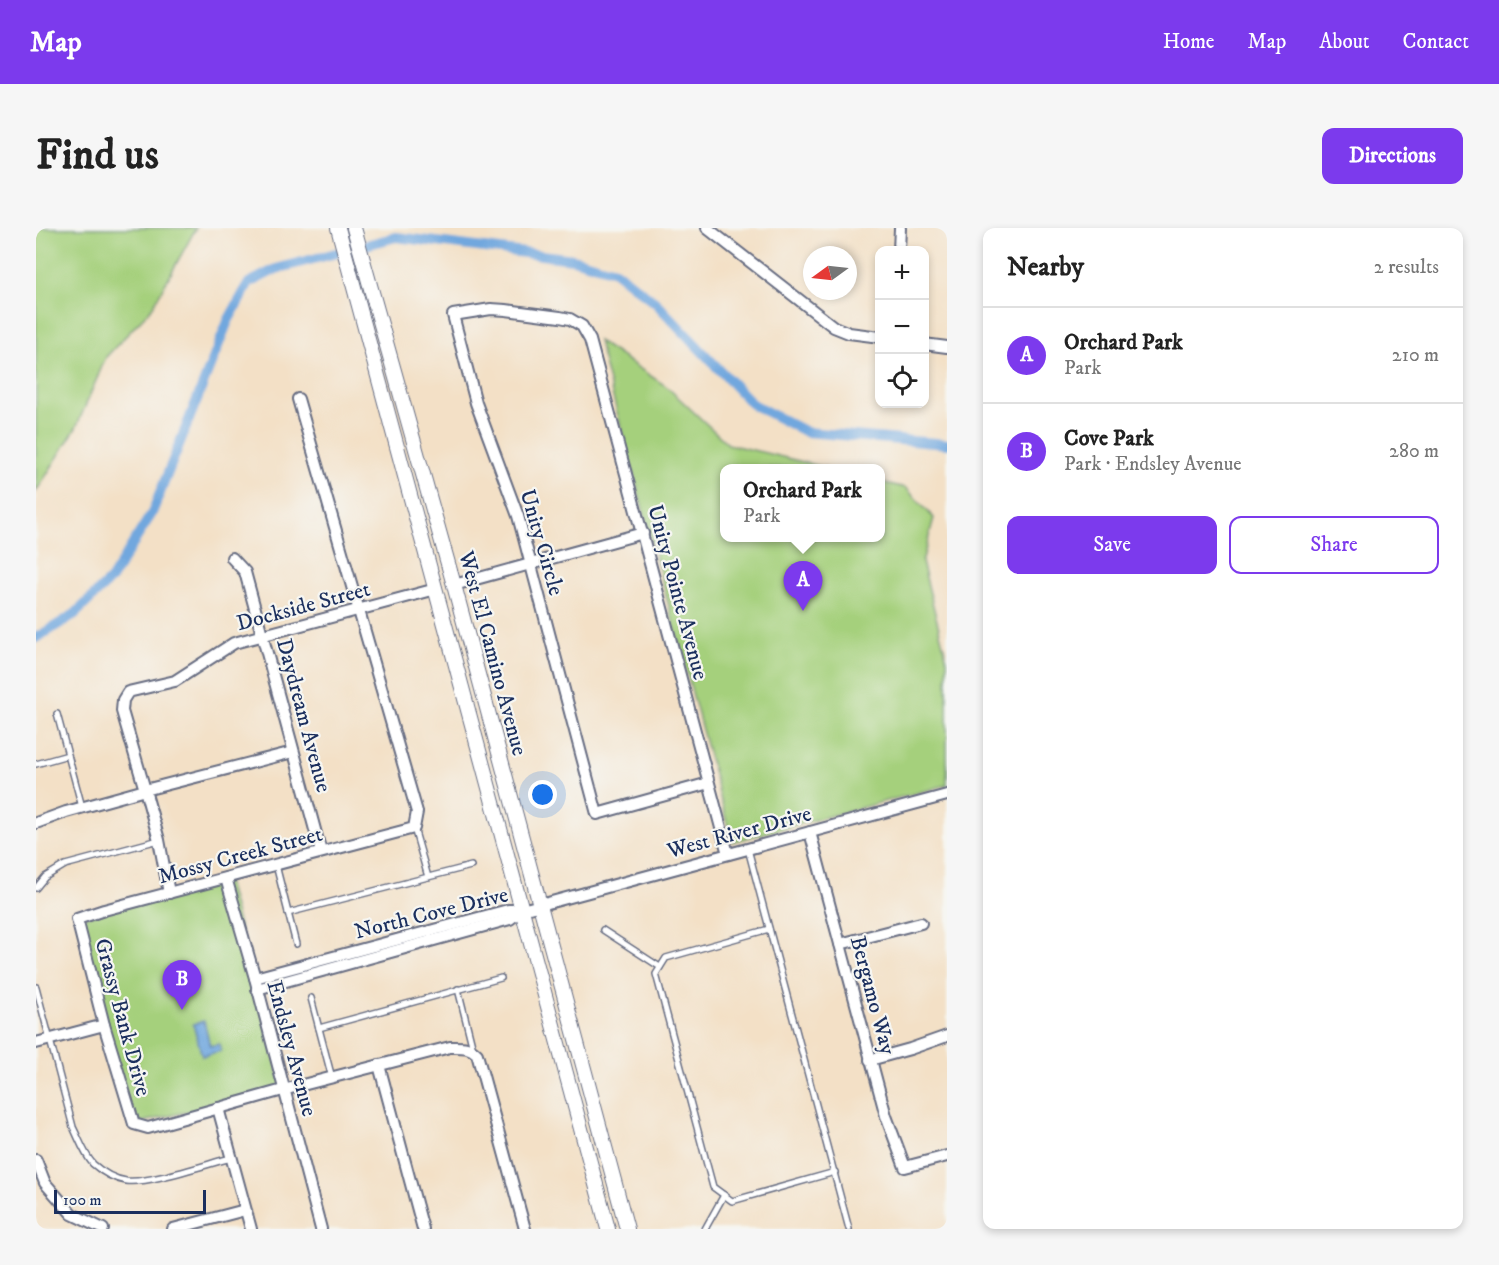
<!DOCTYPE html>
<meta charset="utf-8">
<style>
:root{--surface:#fff;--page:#f6f6f6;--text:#222;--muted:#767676;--line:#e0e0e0;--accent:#7c3aed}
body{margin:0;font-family:"IM FELL DW Pica",serif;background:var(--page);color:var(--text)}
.controls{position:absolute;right:18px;top:18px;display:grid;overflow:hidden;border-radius:12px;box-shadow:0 3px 9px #0003}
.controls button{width:54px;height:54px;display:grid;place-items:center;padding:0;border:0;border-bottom:2px solid var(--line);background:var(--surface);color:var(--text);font:30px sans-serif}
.compass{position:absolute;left:767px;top:18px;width:54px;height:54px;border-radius:50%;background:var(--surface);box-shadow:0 3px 9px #0003;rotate:255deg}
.scale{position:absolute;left:18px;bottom:15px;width:152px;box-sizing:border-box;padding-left:6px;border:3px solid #1b2f5e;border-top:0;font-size:16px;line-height:21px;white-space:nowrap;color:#1b2f5e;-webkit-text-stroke:4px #f6f6f2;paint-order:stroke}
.you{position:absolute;left:507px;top:567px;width:21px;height:21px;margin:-15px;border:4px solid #fff;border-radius:50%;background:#1a73e8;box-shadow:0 0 0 9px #1a73e833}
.badge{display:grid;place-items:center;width:39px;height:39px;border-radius:50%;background:var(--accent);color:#fff;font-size:20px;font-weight:700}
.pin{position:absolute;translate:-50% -50px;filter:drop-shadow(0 2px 3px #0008)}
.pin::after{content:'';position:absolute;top:32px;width:21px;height:18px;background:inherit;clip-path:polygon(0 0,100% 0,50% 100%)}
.popup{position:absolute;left:684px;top:236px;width:165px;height:78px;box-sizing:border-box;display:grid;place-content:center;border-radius:12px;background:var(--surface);filter:drop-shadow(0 2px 4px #0005);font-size:20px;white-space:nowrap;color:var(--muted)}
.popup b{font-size:22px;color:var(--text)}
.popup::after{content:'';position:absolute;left:50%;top:100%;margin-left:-12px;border:12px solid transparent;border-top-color:var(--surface)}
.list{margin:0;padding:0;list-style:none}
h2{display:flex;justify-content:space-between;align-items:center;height:78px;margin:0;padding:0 24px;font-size:26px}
h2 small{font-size:20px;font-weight:400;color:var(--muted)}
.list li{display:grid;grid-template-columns:39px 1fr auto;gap:18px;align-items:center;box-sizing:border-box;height:96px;padding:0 24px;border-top:2px solid var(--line)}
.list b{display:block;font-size:22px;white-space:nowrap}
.list p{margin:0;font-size:20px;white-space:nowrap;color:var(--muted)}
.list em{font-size:20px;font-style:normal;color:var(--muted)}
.actions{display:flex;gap:12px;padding:18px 24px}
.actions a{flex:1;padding:14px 0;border:2px solid var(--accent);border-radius:12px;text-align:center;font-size:21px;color:var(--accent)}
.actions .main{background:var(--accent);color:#fff}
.icon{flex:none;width:33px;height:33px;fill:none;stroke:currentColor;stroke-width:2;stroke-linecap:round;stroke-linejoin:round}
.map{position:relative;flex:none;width:911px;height:1001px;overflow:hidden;border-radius:12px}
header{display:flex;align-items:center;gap:36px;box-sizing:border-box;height:84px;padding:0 30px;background:var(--accent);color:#fff}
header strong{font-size:28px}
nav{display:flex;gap:33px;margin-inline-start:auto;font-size:21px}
.intro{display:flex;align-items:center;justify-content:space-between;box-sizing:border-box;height:144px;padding:0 36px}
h1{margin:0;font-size:42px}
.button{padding:15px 27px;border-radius:12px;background:var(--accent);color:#fff;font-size:21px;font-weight:700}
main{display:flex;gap:36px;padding:0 36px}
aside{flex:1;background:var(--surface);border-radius:12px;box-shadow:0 3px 9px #0003}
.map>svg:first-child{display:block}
</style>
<header>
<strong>Map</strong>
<nav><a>Home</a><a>Map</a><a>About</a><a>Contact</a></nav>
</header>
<div class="intro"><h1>Find us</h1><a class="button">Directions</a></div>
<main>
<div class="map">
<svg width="911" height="1001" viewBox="0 0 911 1001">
<rect width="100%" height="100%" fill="#f6f6f2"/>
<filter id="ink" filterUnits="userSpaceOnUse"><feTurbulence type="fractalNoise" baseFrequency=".0167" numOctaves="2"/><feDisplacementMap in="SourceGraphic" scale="12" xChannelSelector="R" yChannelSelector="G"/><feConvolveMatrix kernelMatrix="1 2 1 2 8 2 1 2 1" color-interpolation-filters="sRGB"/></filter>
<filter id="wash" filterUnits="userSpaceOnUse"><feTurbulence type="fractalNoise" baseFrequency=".008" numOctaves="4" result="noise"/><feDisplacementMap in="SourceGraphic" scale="24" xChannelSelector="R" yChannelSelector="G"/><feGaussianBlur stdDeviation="1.35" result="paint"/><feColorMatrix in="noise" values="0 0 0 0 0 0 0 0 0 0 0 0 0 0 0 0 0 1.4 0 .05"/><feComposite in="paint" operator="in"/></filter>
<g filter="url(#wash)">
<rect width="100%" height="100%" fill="#f3e0c6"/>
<!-- green -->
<g fill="#a5d07c" stroke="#60806d" stroke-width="1.5">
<path d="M0,0H160L116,80L70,129L40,200L0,264Z"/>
<path d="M562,113L630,158L692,216L792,240H689V310H845V254L870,260L898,290L886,334L911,432V557L696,614Z"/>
<path d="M190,650L247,862L98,896L41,691Z"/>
</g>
<!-- water -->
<path fill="#71a7de" stroke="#466b9e" stroke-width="1.5" d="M168,793L174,818L183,816L185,823L166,828L157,796Z"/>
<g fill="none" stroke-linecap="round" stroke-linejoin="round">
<!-- canal -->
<path stroke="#71a7de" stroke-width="10" d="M0,410L39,386L75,351L116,285L192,93L213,55L240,41L360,9L537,31L579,43L620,75L716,176L770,204L911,216"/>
</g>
</g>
<g filter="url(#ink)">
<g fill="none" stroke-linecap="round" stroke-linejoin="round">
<!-- service casing -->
<g stroke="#676d82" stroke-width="8">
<g id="service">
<path d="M21,486L32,527"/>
<path d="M0,536L32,527L46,579"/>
<path d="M378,600L392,649"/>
<path d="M712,621L813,1001"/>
<path d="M240,637L260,716"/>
<path d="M0,660L9,649L29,637L123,612"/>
<path d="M252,685L435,638"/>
<path d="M733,701L630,730L620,746L677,959L696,973L799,944"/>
<path d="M567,702L624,739"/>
<path d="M0,759L37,899C43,911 48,926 57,936C66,944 78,951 90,953C113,956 171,936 195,930"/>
<path d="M422,761L437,821"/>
<path d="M275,770L296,850"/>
<path d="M283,800L465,750"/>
<path d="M669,1001L688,967"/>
</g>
</g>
<!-- minor casing -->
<g stroke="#676d82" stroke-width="14">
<g id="minor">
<path d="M671,0L798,99L813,105L844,109"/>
<path d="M863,22L864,0"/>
<path d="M888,116L911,119"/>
<path d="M262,171L381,584L378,600L68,682L41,691L68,797L98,896L112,900L247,862L414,819C425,819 434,818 441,826L489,1001"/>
<path d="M196,330L209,344L285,624"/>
<path d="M418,357L607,305"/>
<path d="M673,555L561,586L482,288L440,175L417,87L455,81L470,82L524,89L534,91L546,98L554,112L692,626"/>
<path d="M0,595L30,584L109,562L86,483L87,472L92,464L139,453L198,415L400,361"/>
<path d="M774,604L850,888L869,939L911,928"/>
<path d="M190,650L219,750L285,1001"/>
<path d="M133,665L123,612L109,562L257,524"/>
<path d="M804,716L885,695"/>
<path d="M219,750L472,682H486L911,567"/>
<path d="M221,761L474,691L486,682"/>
<path d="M0,815L68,797"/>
<path d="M834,832L874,821L911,808"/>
<path d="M343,837L387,1001"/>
<path d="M182,880L215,1001"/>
<path d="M0,932L9,955L36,986L67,1001"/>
<path d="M137,1001L209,982"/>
</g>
</g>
<!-- secondary casing -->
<g stroke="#676d82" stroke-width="16">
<g id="secondary">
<path d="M302,0L572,1001"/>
<path d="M318,0L418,357L591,1001"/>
</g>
</g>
<!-- service -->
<use href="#service" stroke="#fff" stroke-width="5"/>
<!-- minor -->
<use href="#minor" stroke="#fff" stroke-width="10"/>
<!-- secondary -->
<use href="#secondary" stroke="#fff" stroke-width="14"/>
</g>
</g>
<g text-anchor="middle" stroke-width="4.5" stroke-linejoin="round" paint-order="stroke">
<!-- street labels -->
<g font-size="22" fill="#1b2f5e" stroke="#f6f6f2">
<text transform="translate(507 314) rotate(74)" y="8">Unity Circle</text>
<text transform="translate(643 364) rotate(75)" y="8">Unity Pointe Avenue</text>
<text transform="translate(267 377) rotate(-15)" y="8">Dockside Street</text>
<text transform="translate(458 425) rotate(75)" y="8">West El Camino Avenue</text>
<text transform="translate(269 487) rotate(75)" y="8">Daydream Avenue</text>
<text transform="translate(703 603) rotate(-15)" y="8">West River Drive</text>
<text transform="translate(204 626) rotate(-15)" y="8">Mossy Creek Street</text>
<text transform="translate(395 684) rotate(-14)" y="8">North Cove Drive</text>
<text transform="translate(838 767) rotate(75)" y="8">Bergamo Way</text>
<text transform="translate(88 789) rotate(75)" y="8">Grassy Bank Drive</text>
<text transform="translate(257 820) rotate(75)" y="8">Endsley Avenue</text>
</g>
</g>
</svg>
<div class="controls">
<button>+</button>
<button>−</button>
<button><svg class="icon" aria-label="locate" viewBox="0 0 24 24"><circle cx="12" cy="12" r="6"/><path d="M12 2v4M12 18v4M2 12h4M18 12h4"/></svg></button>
</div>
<svg class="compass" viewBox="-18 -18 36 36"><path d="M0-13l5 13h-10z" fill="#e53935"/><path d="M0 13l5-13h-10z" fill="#767676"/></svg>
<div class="scale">100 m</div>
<div class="you"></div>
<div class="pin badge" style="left:767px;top:383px">A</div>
<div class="popup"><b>Orchard Park</b>Park</div>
<div class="pin badge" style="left:146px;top:782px">B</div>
</div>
<aside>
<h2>Nearby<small>2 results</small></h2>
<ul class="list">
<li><span class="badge">A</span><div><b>Orchard Park</b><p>Park</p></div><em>210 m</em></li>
<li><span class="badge">B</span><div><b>Cove Park</b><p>Park · Endsley Avenue</p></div><em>280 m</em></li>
</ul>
<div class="actions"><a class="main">Save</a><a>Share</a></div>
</aside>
</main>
